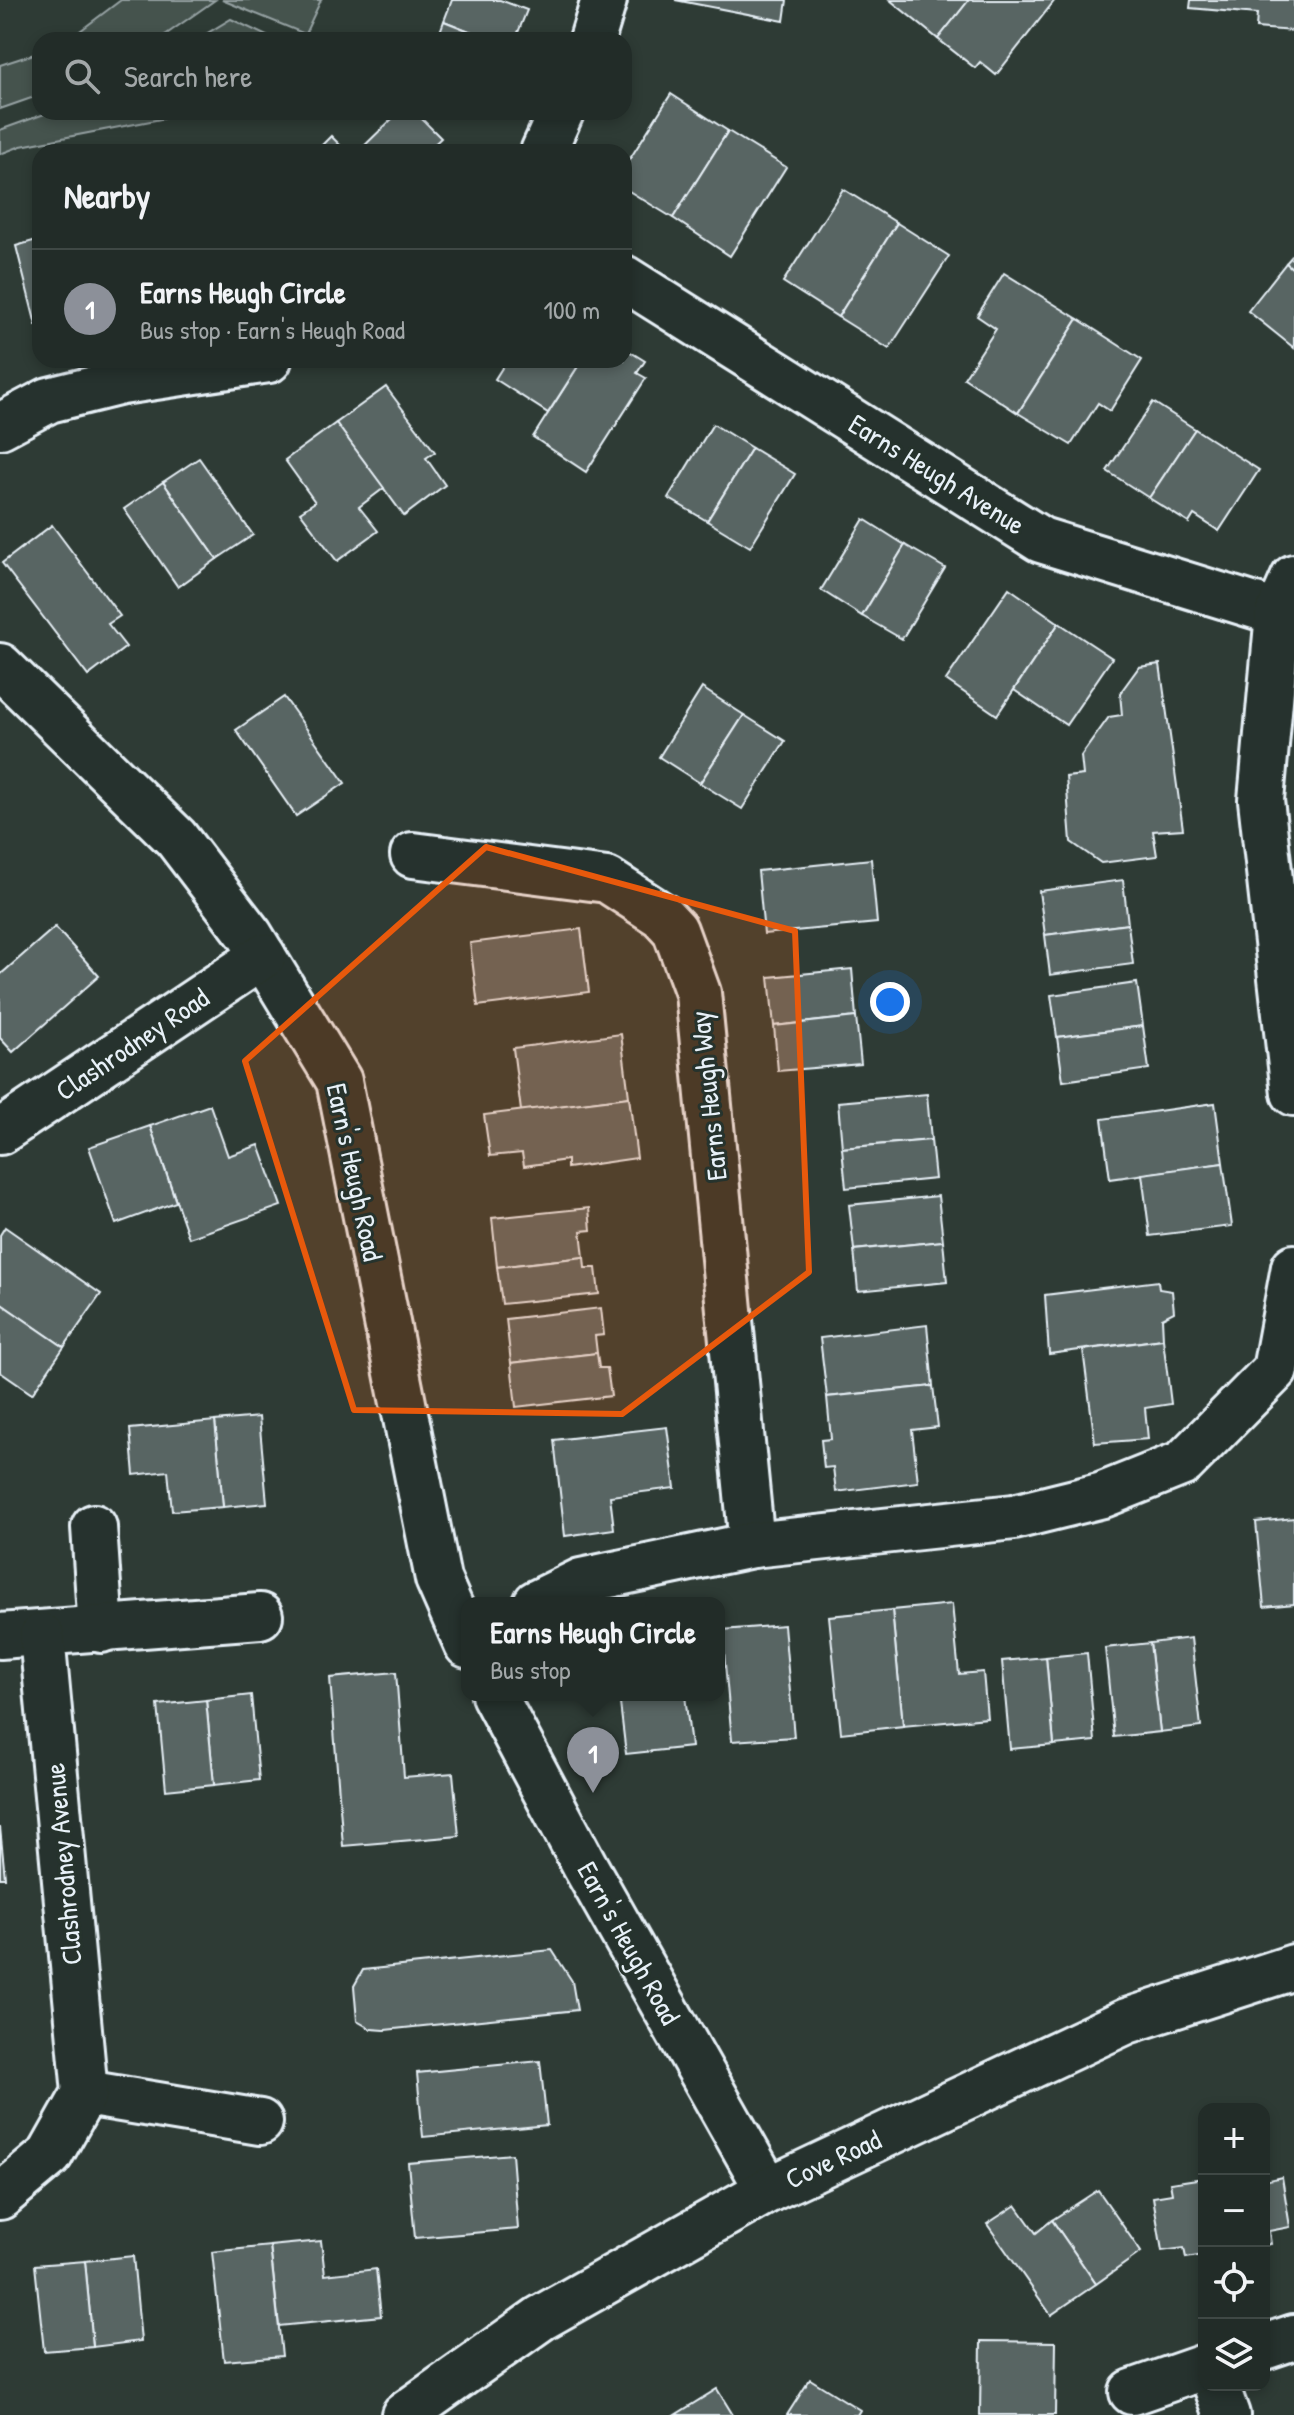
<!DOCTYPE html>
<meta charset="utf-8">
<style>
:root{--surface:#222c28;--page:#2a3430;--text:#f1f3f6;--muted:#a2a7a8;--line:#3f4845;--accent:#8c9099}
body{margin:0;font-family:"Patrick Hand",sans-serif;background:var(--page);color:var(--text)}
.controls{position:absolute;right:24px;bottom:24px;display:grid;overflow:hidden;border-radius:16px;box-shadow:0 4px 12px #0003}
.controls button{width:72px;height:72px;display:grid;place-items:center;padding:0;border:0;border-bottom:2px solid var(--line);background:var(--surface);color:var(--text);font:40px sans-serif}
.you{position:absolute;left:890px;top:1002px;width:28px;height:28px;margin:-20px;border:6px solid #fff;border-radius:50%;background:#1a73e8;box-shadow:0 0 0 12px #1a73e833}
.badge{display:grid;place-items:center;width:52px;height:52px;border-radius:50%;background:var(--accent);color:#fff;font-size:26px;font-weight:700}
.pin{position:absolute;translate:-50% -66px;filter:drop-shadow(0 2px 4px #0008)}
.pin::after{content:'';position:absolute;top:42px;width:28px;height:24px;background:inherit;clip-path:polygon(0 0,100% 0,50% 100%)}
.popup{position:absolute;left:461px;top:1597px;width:264px;height:104px;box-sizing:border-box;display:grid;place-content:center;border-radius:16px;background:var(--surface);filter:drop-shadow(0 2px 6px #0005);font-size:26px;white-space:nowrap;color:var(--muted)}
.popup b{font-size:30px;color:var(--text)}
.popup::after{content:'';position:absolute;left:50%;top:100%;margin-left:-16px;border:16px solid transparent;border-top-color:var(--surface)}
.list{margin:0;padding:0;list-style:none}
h2{display:flex;justify-content:space-between;align-items:center;height:104px;margin:0;padding:0 32px;font-size:34px}
h2 small{font-size:26px;font-weight:400;color:var(--muted)}
.list li{display:grid;grid-template-columns:52px 1fr auto;gap:24px;align-items:center;box-sizing:border-box;height:120px;padding:0 32px;border-top:2px solid var(--line)}
.list b{display:block;font-size:30px;white-space:nowrap}
.list p{margin:0;font-size:26px;white-space:nowrap;color:var(--muted)}
.list em{font-size:26px;font-style:normal;color:var(--muted)}
.icon{flex:none;width:44px;height:44px;fill:none;stroke:currentColor;stroke-width:2;stroke-linecap:round;stroke-linejoin:round}
.map{position:relative;flex:none;width:1294px;height:2415px;overflow:hidden}
.search{position:absolute;background:var(--surface);box-shadow:0 4px 12px #0003;left:32px;top:32px;width:600px;height:88px;display:flex;align-items:center;gap:20px;box-sizing:border-box;padding:0 28px;border-radius:24px;color:var(--muted);font-size:30px}
.panel{position:absolute;background:var(--surface);box-shadow:0 4px 12px #0003;left:32px;top:144px;width:600px;height:224px;border-radius:24px}
.map>svg:first-child{display:block}
</style>
<div class="map">
<svg width="1294" height="2415" viewBox="0 0 1294 2415">
<rect width="100%" height="100%" fill="#2e3b35"/>
<filter id="ink" filterUnits="userSpaceOnUse"><feTurbulence type="fractalNoise" baseFrequency=".0125" numOctaves="2"/><feDisplacementMap in="SourceGraphic" scale="16" xChannelSelector="R" yChannelSelector="G"/><feConvolveMatrix kernelMatrix="1 2 1 2 8 2 1 2 1" color-interpolation-filters="sRGB"/></filter>
<g filter="url(#ink)">
<!-- green -->
<g fill="#45524e" stroke="#96a2a3" stroke-width="2">
<path d="M121,0H215L158,40H68Z"/>
<path d="M222,0H321L305,34Z"/>
<path d="M231,19L275,40H196Z"/>
<path d="M40,52V95L0,109V65Z"/>
<path d="M50,112H197L21,146L0,154V130Z"/>
</g>
<!-- building -->
<g fill="#596563" stroke="#e8f1f8" stroke-width="2">
<path d="M452,0H500L527,10L515,40H492L444,21Z"/>
<path d="M675,0H787L784,21Z"/>
<path d="M890,0H969L938,39Z"/>
<path d="M969,0H1055L996,75L980,62L975,68L938,39Z"/>
<path d="M1191,0H1294V31L1256,28L1257,14L1190,8Z"/>
<path d="M444,21L492,40H437Z"/>
<path d="M671,94L728,131L673,218L624,188V168Z"/>
<path d="M399,112H415L441,138L426,152H358Z"/>
<path d="M728,131L786,167L730,256L673,218Z"/>
<path d="M331,136L347,152H315Z"/>
<path d="M843,189L897,223L838,317L783,282Z"/>
<path d="M897,223L949,256L889,349L838,317Z"/>
<path d="M40,239V324L36,325L16,246Z"/>
<path d="M1294,254V270L1286,263Z"/>
<path d="M1286,263L1294,270V348L1248,311Z"/>
<path d="M1004,273L1078,319L1018,413L964,378L996,329L977,316Z"/>
<path d="M1078,319L1142,360L1110,411L1098,403L1071,445L1018,413Z"/>
<path d="M624,348L645,361L637,373L646,378L586,472L533,437L582,360H624Z"/>
<path d="M507,360H582L548,413L495,379Z"/>
<path d="M386,387L435,452L426,458L445,485L404,516L336,423Z"/>
<path d="M1153,402L1195,429L1149,498L1107,471Z"/>
<path d="M336,423L384,488L359,507L378,531L337,561L300,512L315,502L285,460Z"/>
<path d="M713,424L752,448L707,521L668,498Z"/>
<path d="M1195,429L1259,470L1219,531L1194,515L1189,523L1149,498Z"/>
<path d="M752,448L795,474L750,547L707,521Z"/>
<path d="M199,458L253,535L217,559L163,482Z"/>
<path d="M163,482L217,559L178,587L124,509Z"/>
<path d="M864,519L905,545L862,616L821,590Z"/>
<path d="M52,525L120,616L108,624L126,647L88,676L2,563Z"/>
<path d="M905,545L945,568L902,639L862,616Z"/>
<path d="M1009,588L1059,623L997,715L946,680Z"/>
<path d="M1059,623L1112,658L1066,725L1014,690Z"/>
<path d="M1160,664L1183,829L1153,831L1157,856L1101,863L1071,842L1066,777L1083,775L1081,756L1109,717L1122,715L1120,693L1139,667Z"/>
<path d="M702,688L744,715L700,783L659,757Z"/>
<path d="M284,697L345,783L296,816L236,730Z"/>
<path d="M744,715L785,741L742,809L700,783Z"/>
<path d="M871,859L877,923L764,934L758,871Z"/>
<path d="M1123,880L1128,924L1045,935L1039,891Z"/>
<path d="M1128,924L1133,964L1050,975L1045,935Z"/>
<path d="M55,927L99,976L13,1052L0,1038V975Z"/>
<path d="M581,929L589,992L478,1006L470,943Z"/>
<path d="M852,969L856,1017L774,1026L769,977Z"/>
<path d="M1137,983L1143,1026L1057,1037L1051,995Z"/>
<path d="M856,1017L861,1064L778,1071L774,1026Z"/>
<path d="M1143,1026L1149,1069L1063,1081L1057,1037Z"/>
<path d="M621,1034L629,1097L521,1111L513,1048Z"/>
<path d="M927,1094L931,1140L842,1148L838,1102Z"/>
<path d="M629,1097L637,1158L567,1168V1160L524,1166L522,1153L490,1156L484,1115Z"/>
<path d="M1215,1103L1223,1163L1110,1179L1102,1119Z"/>
<path d="M210,1105L228,1156L259,1145L281,1206L189,1238L150,1126Z"/>
<path d="M150,1126L176,1202L116,1224L89,1147Z"/>
<path d="M931,1140L935,1179L846,1188L842,1148Z"/>
<path d="M1223,1163L1232,1226L1150,1236L1142,1174Z"/>
<path d="M938,1196L943,1241L854,1250L849,1205Z"/>
<path d="M589,1208L591,1230L581,1231L584,1257L497,1267L492,1218Z"/>
<path d="M5,1227L101,1294L64,1347L0,1303V1235Z"/>
<path d="M943,1241L947,1282L858,1291L854,1250Z"/>
<path d="M584,1257L585,1268H596L599,1294L502,1304L497,1267Z"/>
<path d="M1158,1281L1159,1289L1172,1291L1174,1312L1162,1318L1163,1339L1049,1354L1045,1295Z"/>
<path d="M0,1303L64,1347L32,1394L0,1372Z"/>
<path d="M601,1308L604,1335L595,1336L597,1353L511,1363L506,1319Z"/>
<path d="M927,1325L933,1386L827,1397L820,1338Z"/>
<path d="M1163,1339L1171,1404L1145,1408L1148,1439L1095,1443L1083,1350Z"/>
<path d="M597,1353L599,1368H607L611,1396L516,1407L511,1363Z"/>
<path d="M933,1386L938,1427L912,1430L918,1482L836,1492L833,1467L824,1468L821,1440L831,1439L827,1397Z"/>
<path d="M259,1417L267,1503L223,1507L215,1421Z"/>
<path d="M215,1421L223,1507L172,1511L168,1471L134,1475L130,1429Z"/>
<path d="M667,1427L675,1488L610,1496L614,1529L565,1536L554,1440Z"/>
<path d="M1294,1518V1604L1264,1607L1256,1522Z"/>
<path d="M952,1604L959,1674L983,1672L987,1718L903,1726L892,1610Z"/>
<path d="M892,1610L903,1726L841,1733L829,1616Z"/>
<path d="M784,1625L794,1737L732,1741L722,1630Z"/>
<path d="M1191,1638L1201,1727L1160,1732L1150,1643Z"/>
<path d="M1150,1643L1160,1732L1114,1737L1105,1648Z"/>
<path d="M1087,1653L1095,1741L1054,1745L1046,1657Z"/>
<path d="M1046,1657L1054,1745L1010,1749L1002,1661Z"/>
<path d="M396,1672L404,1777L453,1773L459,1836L343,1846L330,1678Z"/>
<path d="M251,1695L259,1780L214,1785L206,1700Z"/>
<path d="M619,1695H685L691,1747L626,1754Z"/>
<path d="M206,1700L214,1785L166,1790L158,1705Z"/>
<path d="M0,1827L5,1878H0Z"/>
<path d="M552,1950L572,1981L577,2010L385,2030L371,2029L357,2021L354,1986L363,1970Z"/>
<path d="M540,2061L547,2125L423,2137L417,2073Z"/>
<path d="M512,2154L518,2229L415,2238L408,2163Z"/>
<path d="M1282,2177L1290,2227L1269,2231L1271,2244L1264,2245V2181Z"/>
<path d="M1204,2178V2255L1186,2258L1184,2248L1162,2251L1153,2197L1172,2194L1170,2183Z"/>
<path d="M1098,2190L1141,2252L1096,2284L1052,2220Z"/>
<path d="M1016,2205L1036,2233L1052,2220L1096,2284L1051,2315L987,2224Z"/>
<path d="M321,2241L325,2275L376,2269L381,2316L279,2326L270,2246Z"/>
<path d="M270,2246L282,2356L224,2361L212,2252Z"/>
<path d="M133,2256L141,2341L93,2347L85,2261Z"/>
<path d="M85,2261L93,2347L44,2351L35,2265Z"/>
<path d="M981,2341L1056,2342L1055,2415H980Z"/>
<path d="M810,2379L860,2410L857,2415H787Z"/>
<path d="M717,2389L733,2415H675Z"/>
</g>
<g fill="none" stroke-linecap="round" stroke-linejoin="round">
<!-- minor casing -->
<g stroke="#e8f1f8" stroke-width="50">
<g id="minor">
<path d="M592,40L604,0"/>
<path d="M543,152L561,112"/>
<path d="M624,278L1041,540L1278,613"/>
<path d="M0,426L49,400L122,382L269,360"/>
<path d="M1294,577L1278,613L1261,800L1294,1093"/>
<path d="M0,666L176,838L250,935L339,1081L438,1579L467,1645"/>
<path d="M413,855L607,880L661,915L675,930L698,993L752,1545"/>
<path d="M0,1132L263,956"/>
<path d="M94,1527L101,1630"/>
<path d="M536,1603L581,1581L752,1545L1014,1517L1103,1495L1183,1463L1275,1370L1294,1267"/>
<path d="M0,1636L260,1616"/>
<path d="M494,1695L585,1866L768,2190"/>
<path d="M85,2093L260,2122"/>
<path d="M0,2197L50,2155L85,2093L42,1636"/>
<path d="M1264,2347L1294,2337"/>
<path d="M1216,2385L1227,2415"/>
<path d="M1132,2392L1204,2367"/>
<path d="M404,2415L541,2318L768,2190L1127,2021L1294,1967"/>
</g>
</g>
<!-- minor -->
<use href="#minor" stroke="#26332d" stroke-width="44"/>
</g>
</g>
<!-- marked area -->
<path fill="#e8590c" fill-opacity="0.2" stroke="#e8590c" stroke-width="6" stroke-linejoin="round" d="M486,847L795,931L809,1272L622,1414L354,1410L245,1061Z"/>
<g text-anchor="middle" stroke-width="6" stroke-linejoin="round" paint-order="stroke">
<!-- street labels -->
<g font-size="28" fill="#e8f1f8" stroke="#26332d">
<text transform="translate(937 474) rotate(32)" y="10">Earns Heugh Avenue</text>
<text transform="translate(132 1044) rotate(-34)" y="10">Clashrodney Road</text>
<text transform="translate(708 1096) rotate(-96)" y="10">Earns Heugh Way</text>
<text transform="translate(355 1172) rotate(78)" y="10">Earn's Heugh Road</text>
<text transform="translate(63 1864) rotate(-95)" y="10">Clashrodney Avenue</text>
<text transform="translate(629 1943) rotate(61)" y="10">Earn's Heugh Road</text>
<text transform="translate(833 2159) rotate(-25)" y="10">Cove Road</text>
</g>
</g>
</svg>
<div class="controls">
<button>+</button>
<button>−</button>
<button><svg class="icon" aria-label="locate" viewBox="0 0 24 24"><circle cx="12" cy="12" r="6"/><path d="M12 2v4M12 18v4M2 12h4M18 12h4"/></svg></button>
<button><svg class="icon" aria-label="layers" viewBox="0 0 24 24"><path d="M12 4l9 5-9 5-9-5zM3 14l9 5 9-5"/></svg></button>
</div>
<div class="you"></div>
<div class="pin badge" style="left:593px;top:1793px">1</div>
<div class="popup"><b>Earns Heugh Circle</b>Bus stop</div>
<div class="search"><svg class="icon" aria-label="search" viewBox="0 0 24 24"><circle cx="10" cy="10" r="6"/><path d="M15 15l6 6"/></svg>Search here</div>
<section class="panel">
<h2>Nearby<small></small></h2>
<ul class="list">
<li><span class="badge">1</span><div><b>Earns Heugh Circle</b><p>Bus stop · Earn's Heugh Road</p></div><em>100 m</em></li>
</ul>
</section>
</div>
